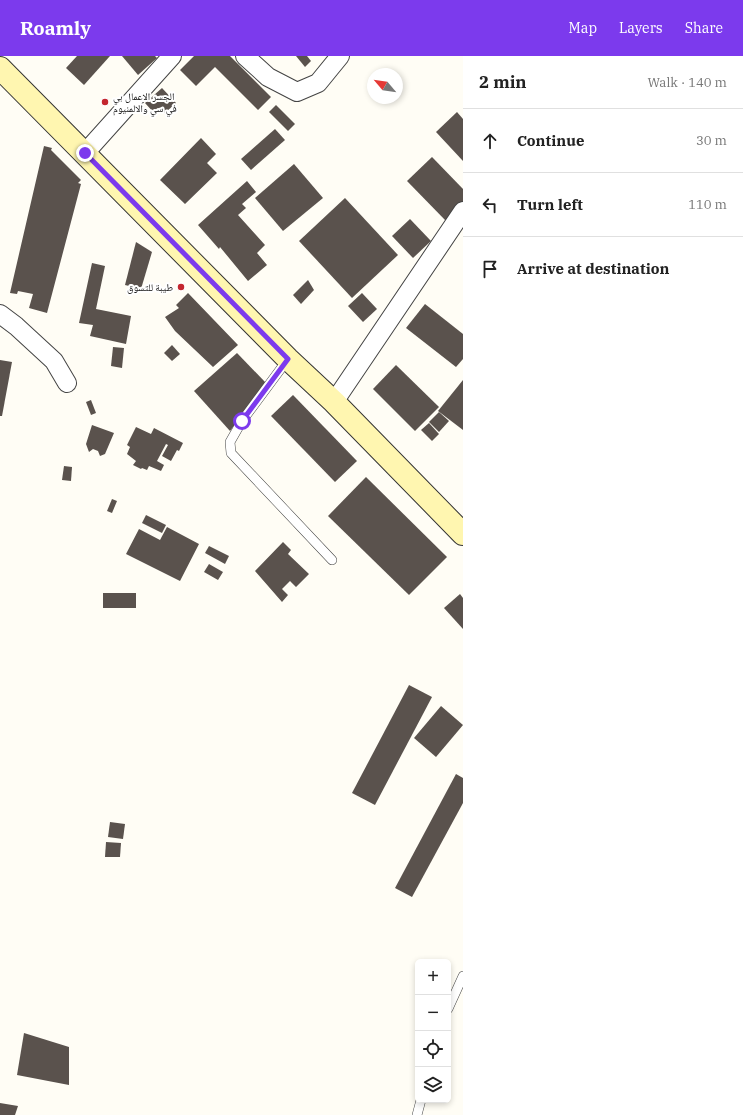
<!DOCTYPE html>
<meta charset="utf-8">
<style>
:root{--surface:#fff;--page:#f2f2f2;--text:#222;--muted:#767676;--line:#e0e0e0;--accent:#7c3aed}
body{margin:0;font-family:"IBM Plex Serif","Noto Naskh Arabic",serif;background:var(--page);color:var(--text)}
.controls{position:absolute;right:12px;bottom:12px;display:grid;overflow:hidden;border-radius:6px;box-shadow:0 2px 6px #0003}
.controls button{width:36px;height:36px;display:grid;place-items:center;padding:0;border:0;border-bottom:1px solid var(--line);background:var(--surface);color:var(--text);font:20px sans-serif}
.compass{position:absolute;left:367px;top:12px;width:36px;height:36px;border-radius:50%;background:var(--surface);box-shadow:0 2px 6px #0003;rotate:299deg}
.stop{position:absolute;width:12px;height:12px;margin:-9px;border:3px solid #7c3aed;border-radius:50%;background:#fff}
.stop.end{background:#7c3aed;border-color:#fff;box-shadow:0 1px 4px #0008}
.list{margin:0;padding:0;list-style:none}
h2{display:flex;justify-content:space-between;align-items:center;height:52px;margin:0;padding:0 16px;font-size:17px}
h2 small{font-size:13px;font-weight:400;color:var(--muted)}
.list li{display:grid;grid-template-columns:26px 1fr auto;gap:12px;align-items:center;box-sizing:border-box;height:64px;padding:0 16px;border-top:1px solid var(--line)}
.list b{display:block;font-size:15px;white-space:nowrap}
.list em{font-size:13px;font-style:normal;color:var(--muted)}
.icon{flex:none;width:22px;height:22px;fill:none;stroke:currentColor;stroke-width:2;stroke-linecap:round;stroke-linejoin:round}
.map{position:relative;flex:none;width:463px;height:1059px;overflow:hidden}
header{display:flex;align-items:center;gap:24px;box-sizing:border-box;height:56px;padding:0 20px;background:var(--accent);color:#fff}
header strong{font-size:19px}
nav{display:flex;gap:22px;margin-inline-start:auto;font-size:14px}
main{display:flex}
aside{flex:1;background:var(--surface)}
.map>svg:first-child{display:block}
</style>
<header>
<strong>Roamly</strong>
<nav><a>Map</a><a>Layers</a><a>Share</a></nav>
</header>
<main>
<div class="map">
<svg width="463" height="1059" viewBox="0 0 463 1059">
<rect width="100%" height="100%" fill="#fffdf5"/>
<!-- building -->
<g fill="#5a524d">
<path d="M77,0H110L84,29L66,12Z"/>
<path d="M122,0H155L157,2L138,19Z"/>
<path d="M194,0H230L271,41L258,54L215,11L196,30L180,14Z"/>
<path d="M296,0H307L311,5L305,11Z"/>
<path d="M162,32L176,47L165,57L161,53L155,58L145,47Z"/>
<path d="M276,49L295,68L288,75L269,56Z"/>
<path d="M457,56L463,63V105L436,76Z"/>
<path d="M275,73L285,84L251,114L241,103Z"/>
<path d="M201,82L216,98L207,107L217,117L185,148L160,124Z"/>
<path d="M44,90L52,92L51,94L81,124L78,127L81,128L47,257L29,252L33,238L18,235L17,238L10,237Z"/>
<path d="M432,101L463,133V149L446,165L407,125Z"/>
<path d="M294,108L323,142L283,175L255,142Z"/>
<path d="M247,125L256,136L242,148L246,152L238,159L265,189L257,197L267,209L248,225L220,191L219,193L198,169Z"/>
<path d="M345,142L398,199L352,242L299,185Z"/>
<path d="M410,163L431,185L413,202L392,180Z"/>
<path d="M136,186L152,196L141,233L125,229Z"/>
<path d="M92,207L105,210L96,253L131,260L126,288L90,280L93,269L79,267Z"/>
<path d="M308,224L314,234L301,248L293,239Z"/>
<path d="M188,237L238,289L213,311L175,275L165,261L179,252L176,249Z"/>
<path d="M362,237L377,253L363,266L348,250Z"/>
<path d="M425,248L463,278V303L456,311L406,272Z"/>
<path d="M172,289L180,298L172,305L164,297Z"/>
<path d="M113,291L124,292L122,312L111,310Z"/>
<path d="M237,297L266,327L230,375L194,335Z"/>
<path d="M0,304L12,306L2,360H0Z"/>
<path d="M396,309L439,351L415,375L373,333Z"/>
<path d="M463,324V374L438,355Z"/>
<path d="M293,339L357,405L335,426L271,360Z"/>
<path d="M91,344L96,357L91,359L86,346Z"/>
<path d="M439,356L449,365L439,376L429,366Z"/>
<path d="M429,367L439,378L432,385L421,374Z"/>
<path d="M92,369L114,377L105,398L100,400L98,395L93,393L89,396L86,388Z"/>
<path d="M136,371L151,378L154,372L183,387L179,395L177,394L171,405L162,400L168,389L166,388L157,405L164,409L161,415L149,410L147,414L142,412L141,413L133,409L136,405L127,398L130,391L127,389Z"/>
<path d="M64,410L72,411L71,425L62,424Z"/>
<path d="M366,421L447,501L409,539L328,460Z"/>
<path d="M112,443L117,445L112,457L107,455Z"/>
<path d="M146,459L166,469L162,477L142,467Z"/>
<path d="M167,471L199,488L180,525L126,498L139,473L160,484Z"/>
<path d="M283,486L291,494L288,498L309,518L296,531L290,525L282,533L288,539L282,546L255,515Z"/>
<path d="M209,490L229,500L225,508L205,497Z"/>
<path d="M209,508L223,516L218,524L204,516Z"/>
<rect x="103" y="537" width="33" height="15"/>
<path d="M460,538L463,542V573L444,552Z"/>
<path d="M409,629L432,641L375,749L352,737Z"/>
<path d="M441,650L463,669L436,701L414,682Z"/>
<path d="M456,718L463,722V747L412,841L395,832Z"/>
<path d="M110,766L125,768L123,783L108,781Z"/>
<path d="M106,786L121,787L120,801H105Z"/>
<path d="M24,977L69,991V1029L17,1019Z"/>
<path d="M0,1047L18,1050L15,1059H0Z"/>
</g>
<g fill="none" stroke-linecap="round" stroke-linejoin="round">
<!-- lane casing -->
<g stroke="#444" stroke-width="10">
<g id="lane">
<path d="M288,303L242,365L230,386L231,397L332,504"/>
<path d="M448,953L463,920"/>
<path d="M417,1059L421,1044"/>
</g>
</g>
<!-- street casing -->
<g stroke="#444" stroke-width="20">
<g id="street">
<path d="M245,0L268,21L297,36L318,27L340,0"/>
<path d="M85,97L172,0"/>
<path d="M0,258L16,270L54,305L67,327"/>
<path d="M334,346L463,155"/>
</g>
</g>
<!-- secondary casing -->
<g stroke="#333" stroke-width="24">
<path id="secondary" d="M0,12L288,303L334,346L463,478"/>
</g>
<!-- lane -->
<use href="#lane" stroke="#fff" stroke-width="9"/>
<!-- street -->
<use href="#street" stroke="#fff" stroke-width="18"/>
<!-- secondary -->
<use href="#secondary" stroke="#fff6b0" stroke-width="22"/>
</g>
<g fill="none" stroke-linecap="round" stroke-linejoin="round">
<!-- route -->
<path stroke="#7c3aed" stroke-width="5" d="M85,97L288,303L242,365"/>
</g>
<!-- markers -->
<g fill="#c4262e" stroke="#fff" stroke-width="1.5">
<circle cx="105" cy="46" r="4"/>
<circle cx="181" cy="231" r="4"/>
</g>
<g text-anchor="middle" stroke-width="4" stroke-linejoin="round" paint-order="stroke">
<!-- poi labels -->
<g font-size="10" fill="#111" stroke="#fff" text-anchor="start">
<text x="113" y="44">الجسر الاعمال بي<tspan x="113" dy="12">في سي والالمنيوم</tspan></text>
<text x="173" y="235" text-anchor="end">طيبة للتسوق</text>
</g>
</g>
</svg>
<div class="controls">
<button>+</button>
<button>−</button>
<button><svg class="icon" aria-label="locate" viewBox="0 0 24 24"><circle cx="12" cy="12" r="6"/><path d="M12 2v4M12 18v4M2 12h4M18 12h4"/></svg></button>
<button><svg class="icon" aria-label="layers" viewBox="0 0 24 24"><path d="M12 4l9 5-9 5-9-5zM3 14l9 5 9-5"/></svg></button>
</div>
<svg class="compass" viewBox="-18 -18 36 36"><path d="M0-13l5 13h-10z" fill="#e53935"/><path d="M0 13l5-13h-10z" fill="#767676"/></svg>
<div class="stop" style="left:242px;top:365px"></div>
<div class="stop end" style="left:85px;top:97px"></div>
</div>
<aside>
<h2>2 min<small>Walk · 140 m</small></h2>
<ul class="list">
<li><svg class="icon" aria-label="ahead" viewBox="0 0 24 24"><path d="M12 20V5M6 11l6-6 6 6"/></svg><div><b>Continue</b></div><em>30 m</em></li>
<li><svg class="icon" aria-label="left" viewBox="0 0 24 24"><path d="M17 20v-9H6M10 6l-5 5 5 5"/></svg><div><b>Turn left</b></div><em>110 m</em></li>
<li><svg class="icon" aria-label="arrive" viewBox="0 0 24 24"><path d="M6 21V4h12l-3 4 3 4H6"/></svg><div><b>Arrive at destination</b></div></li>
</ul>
</aside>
</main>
